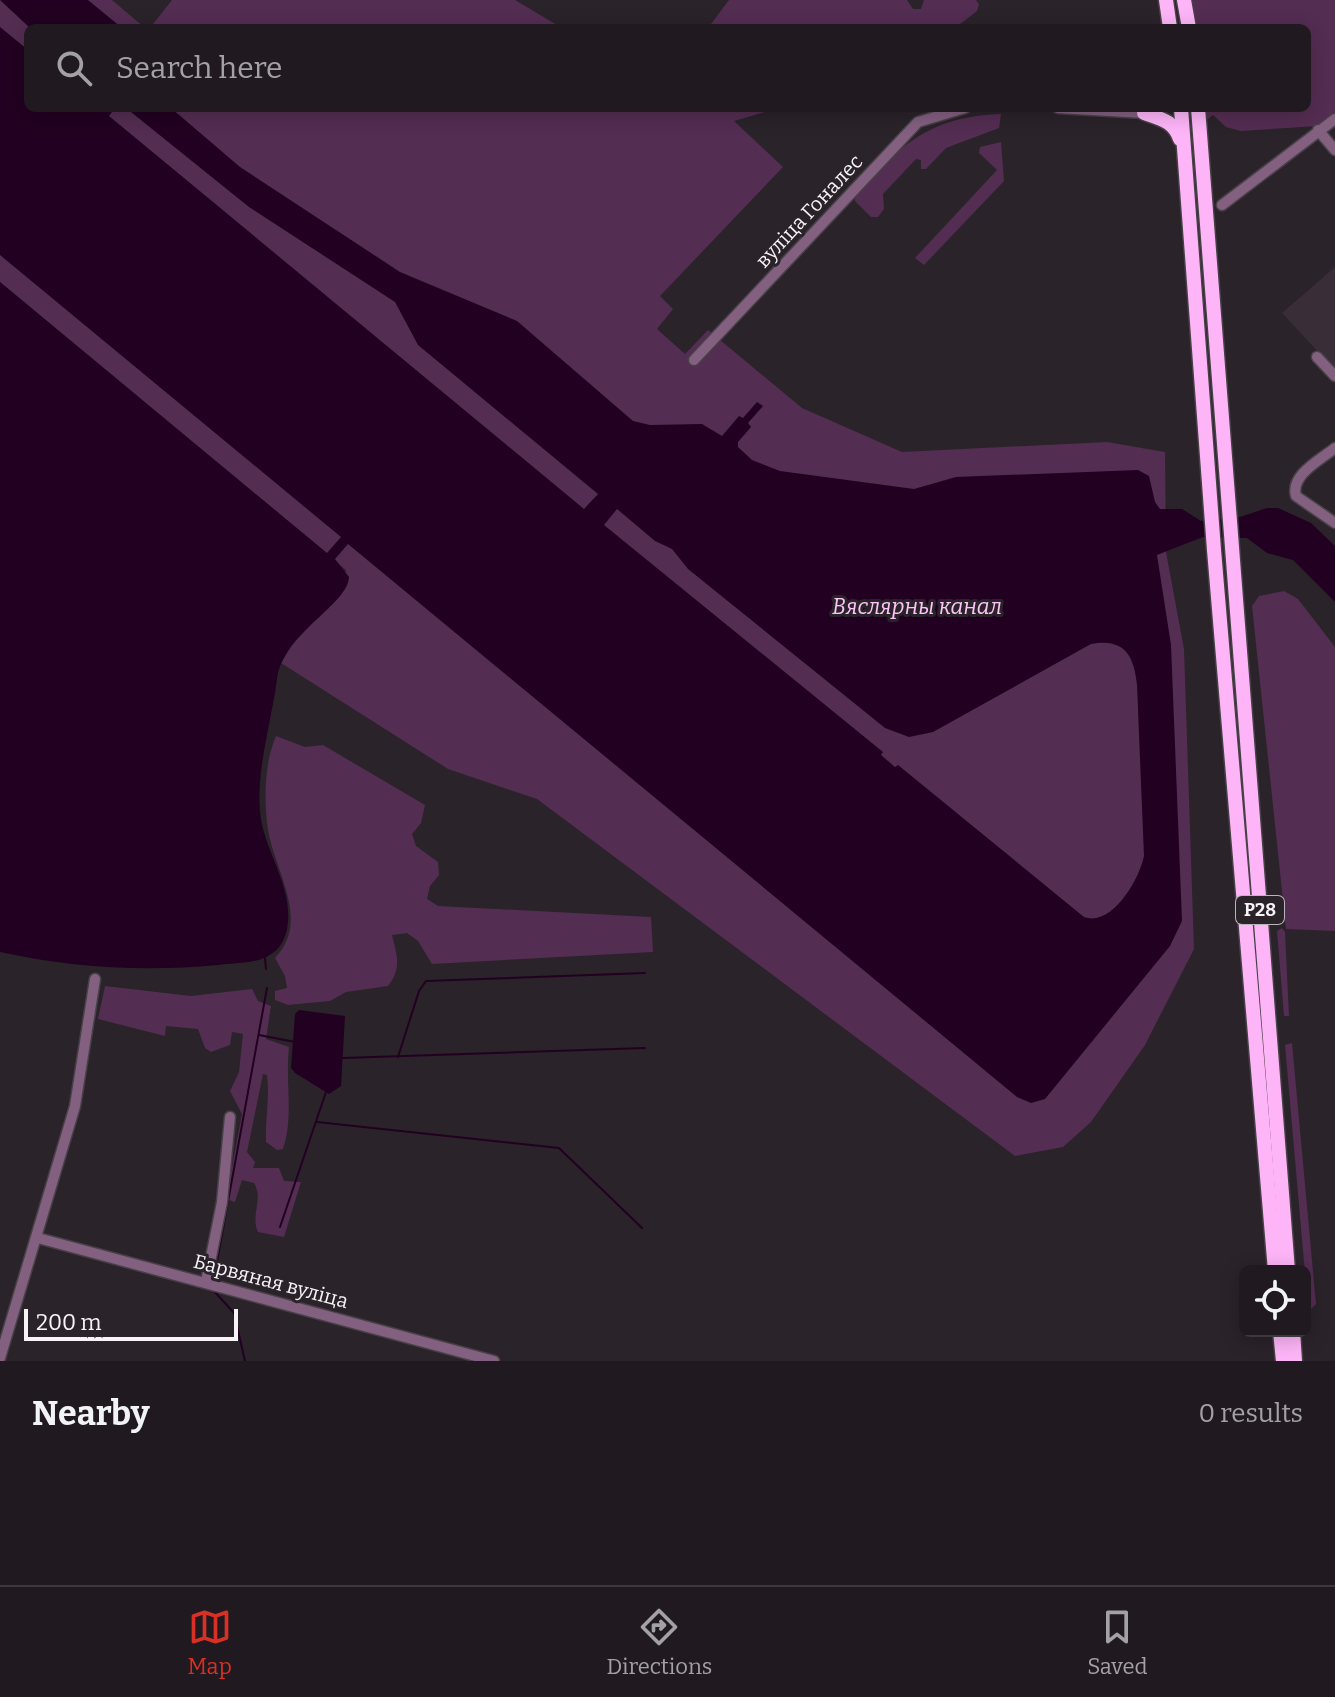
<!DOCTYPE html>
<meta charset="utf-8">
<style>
:root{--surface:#201a20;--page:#282329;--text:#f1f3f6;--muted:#a2a1a5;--line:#3d383e;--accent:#d93025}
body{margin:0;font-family:Bitter,serif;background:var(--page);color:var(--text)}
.controls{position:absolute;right:24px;bottom:24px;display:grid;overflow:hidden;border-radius:12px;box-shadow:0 4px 20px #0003}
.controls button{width:72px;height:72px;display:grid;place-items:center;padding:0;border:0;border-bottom:2px solid var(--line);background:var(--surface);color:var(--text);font:40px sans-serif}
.scale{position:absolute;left:24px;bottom:20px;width:214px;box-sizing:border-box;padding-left:8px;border:4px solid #f8f3f7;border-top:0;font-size:22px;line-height:28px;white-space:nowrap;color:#f8f3f7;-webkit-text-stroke:6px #2a232a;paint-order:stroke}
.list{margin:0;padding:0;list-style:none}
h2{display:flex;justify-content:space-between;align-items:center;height:104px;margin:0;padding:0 32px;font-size:34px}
h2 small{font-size:26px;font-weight:400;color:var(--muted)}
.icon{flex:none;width:44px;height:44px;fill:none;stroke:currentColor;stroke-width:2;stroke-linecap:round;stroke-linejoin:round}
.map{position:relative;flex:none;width:1335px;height:1361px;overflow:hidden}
.search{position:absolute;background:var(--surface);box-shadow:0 4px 20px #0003;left:24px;right:24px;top:24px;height:88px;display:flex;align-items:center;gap:20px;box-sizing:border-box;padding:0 28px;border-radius:12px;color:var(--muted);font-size:30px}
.sheet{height:224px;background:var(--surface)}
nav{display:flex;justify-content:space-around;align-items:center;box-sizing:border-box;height:112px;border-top:2px solid var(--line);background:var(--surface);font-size:22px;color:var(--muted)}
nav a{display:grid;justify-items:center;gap:4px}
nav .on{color:var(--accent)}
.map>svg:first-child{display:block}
</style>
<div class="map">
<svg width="1335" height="1361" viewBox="0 0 1335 1361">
<rect width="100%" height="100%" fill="#2a232a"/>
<!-- built -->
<path fill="#392d38" d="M1335,267V370L1282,313Z"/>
<!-- green -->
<g fill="#542d52">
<path d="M0,0H112L145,28H28V108H778L734,121L783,167L660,296L673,309L657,329L685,354L708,330L802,408L902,452L1107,442L1165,452L1166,552L1184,649L1194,949L1145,1045L1091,1122L1063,1147L1015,1156L537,799L448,769L281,663L297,636L341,595L346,570L0,282Z"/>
<path d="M172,0H515L562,28H150Z"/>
<path d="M729,0H907L913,9H921L924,0H976L979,4L977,11L955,28H708Z"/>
<path d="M1189,0H1335V115L1317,126L1241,131L1226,127L1213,115L1204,122L1203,108H1307V28H1195Z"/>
<path d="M1001,114L999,128L946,148L926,169H921V160L916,159L883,194L884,209L878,217H871L855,201V192C902,145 930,116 1001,114Z"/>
<path d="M1001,142L1004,181L924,265L915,258L997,170L979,153L980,147Z"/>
<path d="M1284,591L1298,599L1335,647V931L1286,929L1252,606L1259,596Z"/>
<path d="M276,736L305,747L323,745L425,805L421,823L412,834L416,846L438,862L439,875L430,886L427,899L438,906L651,917L653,952L432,964L418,941L407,933L392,935C397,956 402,968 388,986L346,992L330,1001L288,1005L275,1000V991L287,988L285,976L275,958C313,918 271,868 267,822C264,795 265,761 276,736Z"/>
<path d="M1282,928L1285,932L1289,1016H1284L1277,931Z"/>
<path d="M105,986L191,996L252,989L258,1001L271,1006L266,1039L289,1047C285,1081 294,1116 283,1149L277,1150L266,1142C265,1119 270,1098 267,1075L263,1074L247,1152L255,1162L253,1168H279L284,1181L301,1182L284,1237L258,1232C250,1215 264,1199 254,1183L242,1180L235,1202L226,1199L242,1114L230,1091L239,1072L243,1034L232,1032L230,1045L211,1052L205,1048L198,1029L166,1026L165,1036L98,1019Z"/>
<path d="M1292,1043L1316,1304L1311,1309L1308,1308L1285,1045Z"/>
</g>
<!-- water -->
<g fill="#220021" fill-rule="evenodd">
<path d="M0,0H88L122,28H30Z"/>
<path d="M0,27L28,50V108H115L109,116L584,509L598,494L418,345L395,302L249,207L126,108H171L240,167L400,272L517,321L633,421L650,425L702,424L722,436L739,416L743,418L757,402L763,406L748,423L751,427L738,442V447L752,460L780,471L914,489L956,477L1138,470L1149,476L1155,502L1160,509H1182L1201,521L1237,518L1267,508H1278L1311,523L1335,546V602L1293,560L1267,553L1247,538L1203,537L1157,555L1171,645L1182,921L1170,946L1045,1099L1031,1103L1017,1097L348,544L335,559L349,577C348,605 283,633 277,679C272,720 256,770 260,811C263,851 295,887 287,929C285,939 280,949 271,954C258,964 234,963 218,965C143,972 74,968 0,952V282L327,553L341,537L0,255ZM617,509L655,541L672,549L688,569L885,728L909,737L933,732L1091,644C1124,638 1134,655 1137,685L1144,856C1139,880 1112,927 1084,917L898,765L895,767L881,755L883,752L604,525Z"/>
<path d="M299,1010L345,1016L341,1086L329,1094L295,1073L291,1068L295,1014Z"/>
</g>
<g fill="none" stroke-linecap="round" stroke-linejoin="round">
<!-- stream -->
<g stroke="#220021" stroke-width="2">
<path d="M265,958L266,969"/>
<path d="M259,1035L295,1042"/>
<path d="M398,1057L419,991L426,981L645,973"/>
<path d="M343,1058L645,1048"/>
<path d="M317,1122L559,1148L642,1228"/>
<path d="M280,1227L326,1092"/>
<path d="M214,1278L267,988"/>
<path d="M214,1291L234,1313L245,1361"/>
</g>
<!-- minor casing -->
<g stroke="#474047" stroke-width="13">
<g id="minor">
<path d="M1058,108L1144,113"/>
<path d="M1318,130L1335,150"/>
<path d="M1222,205L1335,119"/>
<path d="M1317,357L1335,376"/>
<path d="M694,360L918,122L965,108"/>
<path d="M1335,448C1320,460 1290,475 1296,496L1335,523"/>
<path d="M38,1238L494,1361"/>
<path d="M206,1282L222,1202L230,1117"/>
<path d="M0,1358L75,1106L95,979"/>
</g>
</g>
<!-- highway casing -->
<g stroke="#474047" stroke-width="17">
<g id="highway">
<path d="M1166,0L1170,28"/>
<path d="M1184,0L1189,28"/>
<path d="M1181,108L1214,550L1275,1271"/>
<path d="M1198,108L1288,1271"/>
<path d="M1144,113C1161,119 1174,121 1180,139"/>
<path d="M1280,1331L1283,1361"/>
<path d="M1293,1331L1295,1361"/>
</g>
</g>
<!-- minor -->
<use href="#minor" stroke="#835f80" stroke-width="10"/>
<!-- highway -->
<use href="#highway" stroke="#fdb5f8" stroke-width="14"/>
</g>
<g text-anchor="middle" stroke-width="6" stroke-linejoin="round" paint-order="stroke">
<!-- shield labels -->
<rect fill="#2a232a" stroke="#bab5ba" stroke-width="2" x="1236" y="896" width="48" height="28" rx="6"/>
<g font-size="18" font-weight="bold" fill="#f8f3f7">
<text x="1260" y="916">Р28</text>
</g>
<!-- street labels -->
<g font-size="20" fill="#f8f3f7" stroke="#2a232a">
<text transform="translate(809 211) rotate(-47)" y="7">вуліца Гоналес</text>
<text transform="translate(271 1281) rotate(15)" y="7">Барвяная вуліца</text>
</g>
<!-- water labels -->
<g font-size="22" font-style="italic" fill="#fec4fa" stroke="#2a232a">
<text x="917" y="614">Вяслярны канал</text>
</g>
</g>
</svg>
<div class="controls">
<button><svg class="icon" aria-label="locate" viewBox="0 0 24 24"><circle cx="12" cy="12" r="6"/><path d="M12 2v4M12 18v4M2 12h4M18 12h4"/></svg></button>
</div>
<div class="scale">200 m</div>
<div class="search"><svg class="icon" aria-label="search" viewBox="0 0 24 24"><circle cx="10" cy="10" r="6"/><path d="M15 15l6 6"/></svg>Search here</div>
</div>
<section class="sheet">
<h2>Nearby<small>0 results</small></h2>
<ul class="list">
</ul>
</section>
<nav>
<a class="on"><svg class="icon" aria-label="map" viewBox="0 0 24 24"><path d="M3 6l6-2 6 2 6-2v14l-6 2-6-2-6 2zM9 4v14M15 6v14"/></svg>Map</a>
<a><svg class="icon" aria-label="directions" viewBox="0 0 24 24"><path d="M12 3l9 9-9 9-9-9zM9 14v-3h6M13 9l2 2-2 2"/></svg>Directions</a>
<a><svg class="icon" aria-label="saved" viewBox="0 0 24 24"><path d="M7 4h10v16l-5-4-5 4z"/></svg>Saved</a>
</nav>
